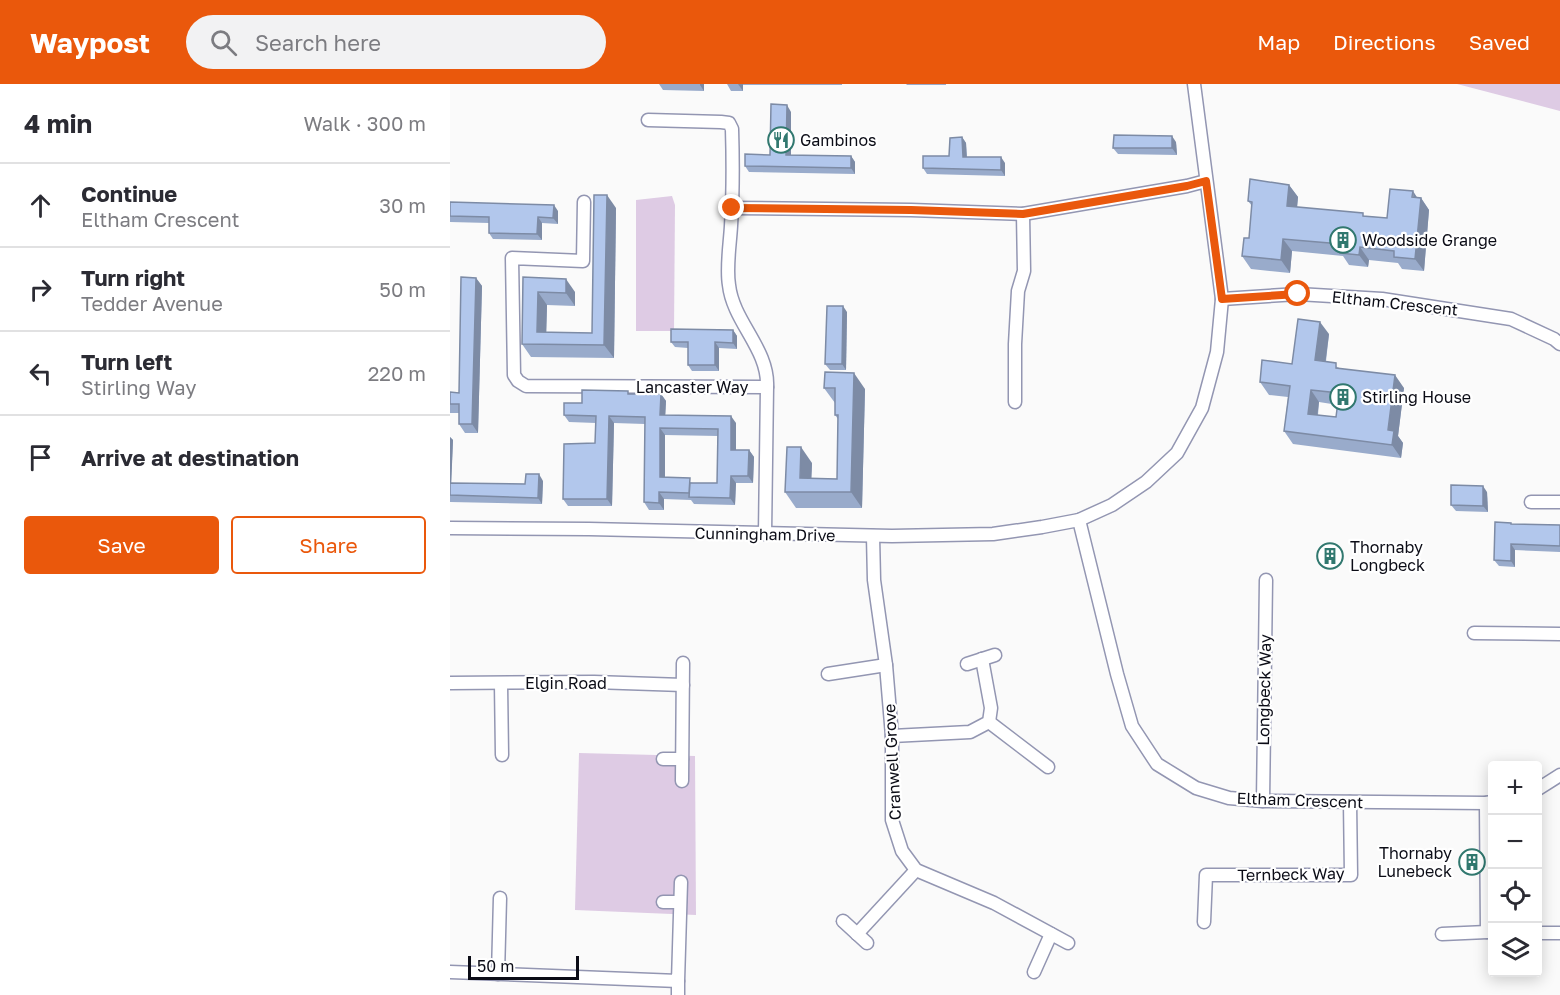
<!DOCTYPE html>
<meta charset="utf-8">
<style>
:root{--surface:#fff;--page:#f2f2f3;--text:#2b2b33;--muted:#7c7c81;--line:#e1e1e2;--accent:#ea580c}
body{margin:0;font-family:"Golos Text",sans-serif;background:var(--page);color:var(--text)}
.controls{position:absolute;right:18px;bottom:18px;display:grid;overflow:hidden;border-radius:6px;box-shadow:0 3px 15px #0003}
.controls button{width:54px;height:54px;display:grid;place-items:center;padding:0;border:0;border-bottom:2px solid var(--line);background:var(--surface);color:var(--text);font:30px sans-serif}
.scale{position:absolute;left:18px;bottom:15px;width:111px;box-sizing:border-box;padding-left:6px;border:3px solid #0b0c16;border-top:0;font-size:16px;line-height:21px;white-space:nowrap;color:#0b0c16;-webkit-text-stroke:4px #fff;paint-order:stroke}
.stop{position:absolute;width:18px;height:18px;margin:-14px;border:4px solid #ea580c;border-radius:50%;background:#fff}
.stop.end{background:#ea580c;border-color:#fff;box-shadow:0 2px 6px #0008}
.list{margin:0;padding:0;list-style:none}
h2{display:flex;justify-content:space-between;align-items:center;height:78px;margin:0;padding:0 24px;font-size:26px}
h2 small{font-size:20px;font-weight:400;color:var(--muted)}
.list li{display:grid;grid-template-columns:39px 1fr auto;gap:18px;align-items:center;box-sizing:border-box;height:84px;padding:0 24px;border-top:2px solid var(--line)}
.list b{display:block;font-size:22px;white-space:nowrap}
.list p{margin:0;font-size:20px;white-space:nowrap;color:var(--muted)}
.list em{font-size:20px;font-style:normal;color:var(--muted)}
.actions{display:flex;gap:12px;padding:18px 24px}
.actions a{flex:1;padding:14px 0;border:2px solid var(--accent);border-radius:6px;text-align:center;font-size:21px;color:var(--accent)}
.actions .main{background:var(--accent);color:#fff}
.icon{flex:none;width:33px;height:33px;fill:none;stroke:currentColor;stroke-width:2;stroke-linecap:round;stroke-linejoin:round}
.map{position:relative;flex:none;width:1110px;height:911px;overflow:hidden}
header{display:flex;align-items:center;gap:36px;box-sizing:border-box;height:84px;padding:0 30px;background:var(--accent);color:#fff}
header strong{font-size:28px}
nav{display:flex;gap:33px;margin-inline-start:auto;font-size:21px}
.search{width:420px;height:54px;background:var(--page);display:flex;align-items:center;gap:15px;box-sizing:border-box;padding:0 21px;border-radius:33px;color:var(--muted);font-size:22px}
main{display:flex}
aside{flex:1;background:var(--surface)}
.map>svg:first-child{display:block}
</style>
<header>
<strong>Waypost</strong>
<div class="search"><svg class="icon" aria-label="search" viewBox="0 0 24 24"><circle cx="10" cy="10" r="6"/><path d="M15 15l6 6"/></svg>Search here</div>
<nav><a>Map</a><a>Directions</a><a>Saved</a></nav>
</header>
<main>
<aside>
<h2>4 min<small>Walk · 300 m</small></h2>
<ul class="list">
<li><svg class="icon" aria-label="ahead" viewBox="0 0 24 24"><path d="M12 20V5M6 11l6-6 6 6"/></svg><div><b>Continue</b><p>Eltham Crescent</p></div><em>30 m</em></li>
<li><svg class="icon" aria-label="right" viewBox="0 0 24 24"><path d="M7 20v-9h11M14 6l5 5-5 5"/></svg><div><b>Turn right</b><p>Tedder Avenue</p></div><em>50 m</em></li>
<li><svg class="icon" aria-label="left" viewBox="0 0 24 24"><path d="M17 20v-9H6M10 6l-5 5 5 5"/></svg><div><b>Turn left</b><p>Stirling Way</p></div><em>220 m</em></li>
<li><svg class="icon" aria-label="arrive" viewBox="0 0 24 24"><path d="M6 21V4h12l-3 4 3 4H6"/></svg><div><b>Arrive at destination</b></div></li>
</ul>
<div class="actions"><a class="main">Save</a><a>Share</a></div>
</aside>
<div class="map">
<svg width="1110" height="911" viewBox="0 0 1110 911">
<rect width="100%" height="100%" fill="#fafafa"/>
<!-- green -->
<g fill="#decbe4">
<path d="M1007,0H1110V27Z"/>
<path d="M222,112L225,121L224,247H186V116Z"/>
<path d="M129,669L245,672L246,831L125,826Z"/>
</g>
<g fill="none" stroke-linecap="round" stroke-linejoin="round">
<!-- street casing -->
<g stroke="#9396b2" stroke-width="15">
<g id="street">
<path d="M134,118L133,177L62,174L64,291L68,297L76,302L317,303C319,265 283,238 279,201C276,184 280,160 281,142C283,110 283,77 282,45L279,39L271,38L198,36"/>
<path d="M282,124L461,126L573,130L737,102L756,97"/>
<path d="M772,215L848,210L932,215L1061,235L1104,255L1110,260"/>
<path d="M565,318V260L568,207L574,187L573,130"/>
<path d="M1081,418H1110"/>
<path d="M629,436L667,590L682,642L707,680L746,704L779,714L813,717L1036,719L1042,718"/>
<path d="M0,444L139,445L442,452L543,450L592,443L629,436L662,421L696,398L727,369L752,324L767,268L772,215L744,0"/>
<path d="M315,450L317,303"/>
<path d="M423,452L424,496L436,581L442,652V736L452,767L466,786L544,819L618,859"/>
<path d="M1024,549L1110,550"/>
<path d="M517,580L545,571"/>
<path d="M378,590L436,581"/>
<path d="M0,599L144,598L233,601"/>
<path d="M51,600L52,671"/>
<path d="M539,638L598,683"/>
<path d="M442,652L520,648L539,638L541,624L532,575"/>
<path d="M213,675H232"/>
<path d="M232,697L233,579"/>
<path d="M1088,705L1110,691"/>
<path d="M813,717L816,496"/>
<path d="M1036,719L1037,848H1042"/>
<path d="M213,818H230"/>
<path d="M393,837L417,859"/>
<path d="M754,838L756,791H901L900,718"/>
<path d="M1088,849H1110"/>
<path d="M407,850L466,786"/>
<path d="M992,850L1037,848"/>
<path d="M0,888L228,897L231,798"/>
<path d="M584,888L601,850"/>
<path d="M48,890L50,814"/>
<path d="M228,911V897"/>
</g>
</g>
<!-- street -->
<use href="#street" stroke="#fff" stroke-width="12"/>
</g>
<!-- wall -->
<g fill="#99abcb" fill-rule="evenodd">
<path d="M209,0H254V7L213,6Z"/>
<path d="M277,0H392V1H293V7H281Z"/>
<path d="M456,0H496V1H457Z"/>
<path d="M341,28V71L401,72L405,78V90L299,88L295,82L320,71Z"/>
<path d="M512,53L516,59L517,73L555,79V92L477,90L473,84L499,72Z"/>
<path d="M726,58L727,71L668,70L663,64Z"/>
<path d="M839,101L848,113L847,123L915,132L937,134L967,113L971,114L979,126L974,187L952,185L948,179L919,176L918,183L899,181L893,172L842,167L840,189L801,185L792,172L799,154L802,122L798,117Z"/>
<path d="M0,118L108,127V140L92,139V156L43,155L39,149V139L0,138Z"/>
<path d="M166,124L164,274L81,273L72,260L73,193L125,208V222L97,221L96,248L142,249Z"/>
<path d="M26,194L32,202L28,349H15L9,340V329H0V308L9,309Z"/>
<path d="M397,228L396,286H380L375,280Z"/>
<path d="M283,246L287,252V265L269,264V287H242L238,281V264L225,263L221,258Z"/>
<path d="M879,250L876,277L891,285L954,304L948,352L953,359L951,374L843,360L834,347L838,313L819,311L810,298L842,280ZM869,318L888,321L886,333L868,331Z"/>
<path d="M374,304L415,305L412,424H346L335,408L362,379L361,394L387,395L388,335L385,331V319Z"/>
<path d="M180,310H211L216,317L215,331L286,339V366H299L304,373L303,399H286L285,421L244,420L241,416L214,415V426H199L194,418L195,340L164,339L162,422H118L113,415L145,359L146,339L119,338L114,331L132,319ZM215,351L268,352L267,399H243L215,393Z"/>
<path d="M0,353L3,356L1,399L75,400L93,397L92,420L0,418Z"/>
<path d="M1037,408L1038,428L1006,427L1001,421Z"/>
<path d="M1062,440L1110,441V468L1065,466V483L1049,482L1044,476Z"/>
</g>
<!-- shaded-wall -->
<g fill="#7d8ba5">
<path d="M250,0H254V7L250,1Z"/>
<path d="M288,0H293V7Z"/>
<path d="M337,21L341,28V77L336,71Z"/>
<path d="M722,52L726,58L727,71L722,64Z"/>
<path d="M512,53L516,59L517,79L513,73Z"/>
<path d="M401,72L405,78V90L401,84Z"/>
<path d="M551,73L555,79V92L551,86Z"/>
<path d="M839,101L848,113L846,135L837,122Z"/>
<path d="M963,107L970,118L971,114L979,126L974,187L965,175Z"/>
<path d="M157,111L166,124L164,274L154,261Z"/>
<path d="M104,121L108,127V140L103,134Z"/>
<path d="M88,133L92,139V156L87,150Z"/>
<path d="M833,155L842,167L840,189L831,176Z"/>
<path d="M910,163L919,176L918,183L909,171Z"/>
<path d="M26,194L32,202L28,349L22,340Z"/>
<path d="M116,195L125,208V222L116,209Z"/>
<path d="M88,208L97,221L96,261L87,248Z"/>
<path d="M393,222L397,228L396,286L392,280Z"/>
<path d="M870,238L879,250L874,289L865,276Z"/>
<path d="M283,246L287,252V265L283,259Z"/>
<path d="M265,258L269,264V287L265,281Z"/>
<path d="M404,289L415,305L412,424L401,408Z"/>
<path d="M945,291L954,304L948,352L953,359L951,374L942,361L938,346Z"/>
<path d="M861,306L869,318L866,342L858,330Z"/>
<path d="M211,310L216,317L215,338L210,331Z"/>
<path d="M159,332L164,339L162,422L157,415Z"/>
<path d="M281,332L286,339V373L281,366Z"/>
<path d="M210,344L215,351V400L210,393Z"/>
<path d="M0,353L3,356L1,405L0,404Z"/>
<path d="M351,363L362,379L361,408L350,394Z"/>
<path d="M299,366L304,373L303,399L298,392Z"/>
<path d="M89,390L93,397L92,420L88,414Z"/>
<path d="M281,392L286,399L285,421L280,414Z"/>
<path d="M1033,402L1037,408L1038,428L1033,422Z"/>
<path d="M209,408L214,415V426L209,419Z"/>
<path d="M1061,460L1065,466V483L1061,477Z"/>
</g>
<!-- building -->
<g fill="#b2c7ec" stroke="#7d8ba5" stroke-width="1.5" fill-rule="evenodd">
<path d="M321,20L337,21L336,71L401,72V84L295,82V70L320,71Z"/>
<path d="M664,51L722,52V64H663Z"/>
<path d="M512,53L513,73H551V86L473,84V72H499L500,54Z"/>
<path d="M800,95L839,101L837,122L913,129V132L937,134L940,105L963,107L962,113L971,114L965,175L944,173V167L910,163L909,171L890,169L891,160L833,155L831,176L792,172L794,154H799L802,118L798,117Z"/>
<path d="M144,111H157L154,261L72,260L73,193L116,195V209L88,208L87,248L142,249Z"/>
<path d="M0,118L104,121L103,134L88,133L87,150L39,149V133L0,132Z"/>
<path d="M11,193L26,194L22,340H9V320H0V308L9,309Z"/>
<path d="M377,222H393L392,280H375Z"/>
<path d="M848,235L870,238L865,276L886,279V284L945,291L938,346L944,347L942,361L834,347L840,302L810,298L812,276L842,280ZM861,306L889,309L886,333L858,330Z"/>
<path d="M221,245L283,246V259L265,258V281H238V258H221Z"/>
<path d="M375,288L404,289L401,408H335L337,363H351L350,394L387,395L388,331H385V304H374Z"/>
<path d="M132,306L178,307V310H211L210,331L281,332V366H299L298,392H281L280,414L239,413L240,399H267L268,345L210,344V393L240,394L239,409L209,408V419L194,418L195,333L159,332L157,415H113L114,360L145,359L146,332L114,331V319H132Z"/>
<path d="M76,390H89L88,414L0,411V399L75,400Z"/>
<path d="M1001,401L1033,402V422L1001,421Z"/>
<path d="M1045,438L1061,439V440L1110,441V462L1061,460V477L1044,476Z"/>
</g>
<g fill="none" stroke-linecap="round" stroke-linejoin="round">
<!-- route -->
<path stroke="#ea580c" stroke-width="8" d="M282,124L461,126L573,130L737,102L756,97L772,215L848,210"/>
</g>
<!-- icons -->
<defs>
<g id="restaurant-ring" transform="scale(1.35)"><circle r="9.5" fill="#fff" stroke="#31786f" stroke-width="1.5"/><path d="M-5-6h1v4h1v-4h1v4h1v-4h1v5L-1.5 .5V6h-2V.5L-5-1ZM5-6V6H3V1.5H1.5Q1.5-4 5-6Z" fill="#31786f"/></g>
<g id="building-ring" transform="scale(1.35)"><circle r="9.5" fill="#fff" stroke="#31786f" stroke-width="1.5"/><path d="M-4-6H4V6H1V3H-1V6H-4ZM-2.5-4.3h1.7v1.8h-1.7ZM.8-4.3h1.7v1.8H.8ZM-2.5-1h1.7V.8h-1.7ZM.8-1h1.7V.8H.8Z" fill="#31786f"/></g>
</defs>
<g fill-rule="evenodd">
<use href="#restaurant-ring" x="331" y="56"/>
<use href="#building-ring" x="893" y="156"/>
<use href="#building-ring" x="893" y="313"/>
<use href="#building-ring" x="880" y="472"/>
<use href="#building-ring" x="1022" y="778"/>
</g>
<g text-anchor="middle" stroke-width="4.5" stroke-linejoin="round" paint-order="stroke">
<!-- poi labels -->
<g font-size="16" fill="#0b0c16" stroke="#fff" text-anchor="start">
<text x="350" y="62">Gambinos</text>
<text x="912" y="162">Woodside Grange</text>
<text x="912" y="319">Stirling House</text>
<text x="900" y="469">Thornaby<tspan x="900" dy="18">Longbeck</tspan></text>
<text x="1002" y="775" text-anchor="end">Thornaby<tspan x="1002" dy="18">Lunebeck</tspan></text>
</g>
<!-- street labels -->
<g font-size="16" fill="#0b0c16" stroke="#fff">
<text transform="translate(945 219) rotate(6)" y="6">Eltham Crescent</text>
<text x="242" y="309">Lancaster Way</text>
<text transform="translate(315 450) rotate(1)" y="6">Cunningham Drive</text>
<text x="116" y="605">Elgin Road</text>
<text transform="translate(814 606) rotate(-89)" y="6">Longbeck Way</text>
<text transform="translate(442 678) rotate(-93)" y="6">Cranwell Grove</text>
<text transform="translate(850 716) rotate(2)" y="6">Eltham Crescent</text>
<text transform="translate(841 790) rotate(-1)" y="6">Ternbeck Way</text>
</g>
</g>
</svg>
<div class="controls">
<button>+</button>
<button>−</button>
<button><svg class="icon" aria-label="locate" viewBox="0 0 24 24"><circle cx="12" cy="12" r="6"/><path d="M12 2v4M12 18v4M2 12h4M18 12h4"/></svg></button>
<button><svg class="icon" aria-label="layers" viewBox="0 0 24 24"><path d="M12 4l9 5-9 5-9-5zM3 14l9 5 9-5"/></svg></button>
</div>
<div class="scale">50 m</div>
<div class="stop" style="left:848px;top:210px"></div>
<div class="stop end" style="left:282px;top:124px"></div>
</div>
</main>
